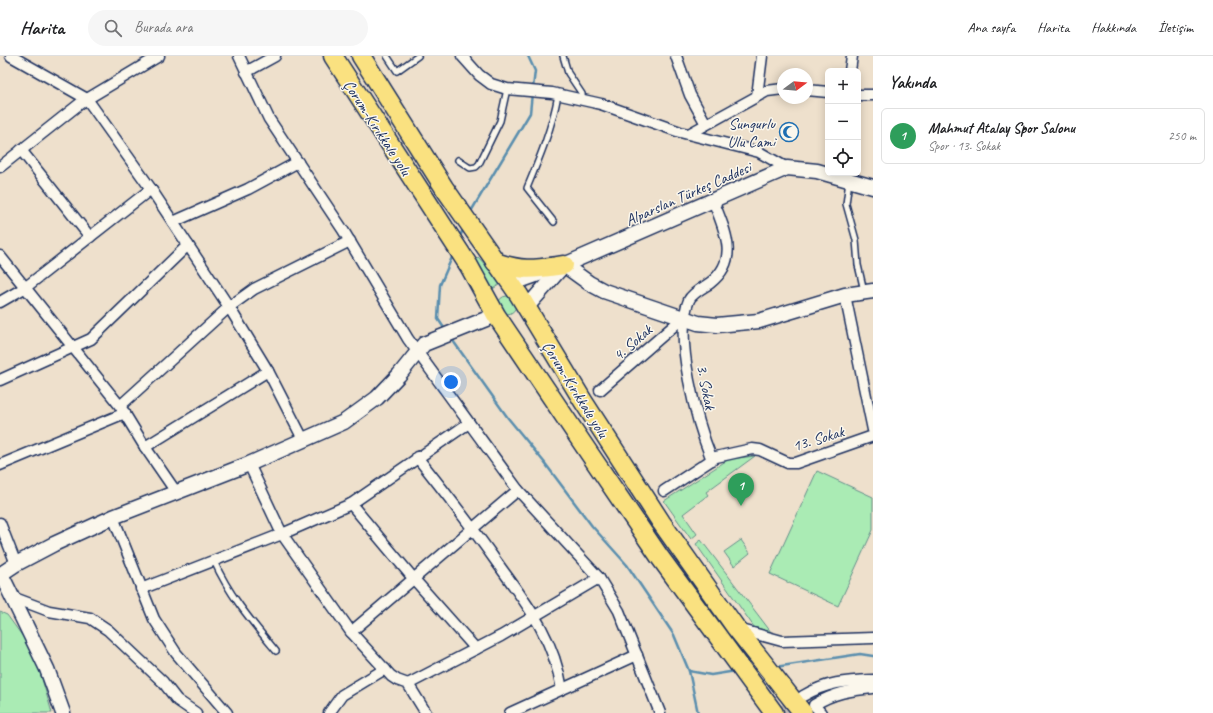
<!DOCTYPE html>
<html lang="tr">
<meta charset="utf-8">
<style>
:root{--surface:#fff;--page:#f6f6f6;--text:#202124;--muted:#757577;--line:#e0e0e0;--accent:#1f6fb2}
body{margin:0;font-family:Caveat,sans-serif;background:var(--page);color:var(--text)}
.controls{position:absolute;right:12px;top:12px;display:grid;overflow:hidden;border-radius:6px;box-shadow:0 2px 10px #0003}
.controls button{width:36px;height:36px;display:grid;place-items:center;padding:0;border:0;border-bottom:1px solid var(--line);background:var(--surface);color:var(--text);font:20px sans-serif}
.compass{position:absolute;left:777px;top:12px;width:36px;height:36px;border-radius:50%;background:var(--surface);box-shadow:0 2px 10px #0003;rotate:74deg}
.you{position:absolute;left:451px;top:326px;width:14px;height:14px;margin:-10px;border:3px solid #fff;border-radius:50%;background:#1a73e8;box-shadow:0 0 0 6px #1a73e833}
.badge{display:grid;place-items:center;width:26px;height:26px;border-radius:50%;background:var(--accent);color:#fff;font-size:13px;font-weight:700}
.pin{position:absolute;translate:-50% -33px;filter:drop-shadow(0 1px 2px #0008)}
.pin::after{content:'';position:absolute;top:21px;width:14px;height:12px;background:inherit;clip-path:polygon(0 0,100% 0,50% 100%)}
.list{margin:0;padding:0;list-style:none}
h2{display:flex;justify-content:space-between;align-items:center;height:52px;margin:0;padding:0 16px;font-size:17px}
h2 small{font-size:13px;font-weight:400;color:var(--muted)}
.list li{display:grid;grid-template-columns:26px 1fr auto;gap:12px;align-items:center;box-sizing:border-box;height:56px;margin:0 8px 8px;padding:0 8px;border:1px solid var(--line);border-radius:6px}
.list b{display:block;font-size:15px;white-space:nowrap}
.list p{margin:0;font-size:13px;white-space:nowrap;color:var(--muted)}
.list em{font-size:13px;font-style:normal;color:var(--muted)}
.icon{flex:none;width:22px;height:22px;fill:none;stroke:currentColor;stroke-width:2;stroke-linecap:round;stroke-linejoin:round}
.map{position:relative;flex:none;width:873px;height:657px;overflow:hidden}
header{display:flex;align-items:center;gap:24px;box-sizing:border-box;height:56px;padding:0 20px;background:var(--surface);border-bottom:1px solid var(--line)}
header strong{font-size:19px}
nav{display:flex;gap:22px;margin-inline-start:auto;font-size:14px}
.search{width:280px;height:36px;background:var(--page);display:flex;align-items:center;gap:10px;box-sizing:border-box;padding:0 14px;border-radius:22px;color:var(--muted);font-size:15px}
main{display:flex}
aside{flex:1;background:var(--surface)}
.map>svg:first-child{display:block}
</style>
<header>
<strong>Harita</strong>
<div class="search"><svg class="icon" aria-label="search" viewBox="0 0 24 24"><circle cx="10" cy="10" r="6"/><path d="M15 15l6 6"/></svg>Burada ara</div>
<nav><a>Ana sayfa</a><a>Harita</a><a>Hakkında</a><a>İletişim</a></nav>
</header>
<main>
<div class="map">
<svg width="873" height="657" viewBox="0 0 873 657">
<rect width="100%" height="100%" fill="#eee0cc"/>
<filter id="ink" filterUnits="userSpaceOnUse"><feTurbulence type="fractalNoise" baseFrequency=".025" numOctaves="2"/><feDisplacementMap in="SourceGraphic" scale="8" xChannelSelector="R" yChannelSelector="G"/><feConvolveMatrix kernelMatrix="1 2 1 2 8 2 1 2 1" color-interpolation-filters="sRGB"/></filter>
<g filter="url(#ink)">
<!-- green -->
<g fill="#aaebb4" stroke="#628d89">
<path d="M478,201L502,227L491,234L476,204Z"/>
<circle cx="507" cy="249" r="9"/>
<path d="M755,400L706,436L708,439L683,458L697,478L691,483L664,445L729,403Z"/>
<path d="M817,415L873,441V474L838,550L770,518Z"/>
<path d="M701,484L771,576L754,571L696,488Z"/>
<path d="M741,484L750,497L734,510L724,496Z"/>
<path d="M0,556L7,559L34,596L52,657H0Z"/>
</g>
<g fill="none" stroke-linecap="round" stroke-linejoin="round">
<!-- stream -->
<g stroke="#5a8eae" stroke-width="2.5">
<path d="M528,0L535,15L533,32"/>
<path d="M470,157L530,57L532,37"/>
<path d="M459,183L464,171"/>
<path d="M446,275L438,263L440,229L453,199"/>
<path d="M451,282L508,362L544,406L592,470L627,509L674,579L689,615L698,657"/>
<path d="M775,611L860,598L873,600"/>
<path d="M689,615L711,619L736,615"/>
</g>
<!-- street-tunnel -->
<path stroke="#c4bdb6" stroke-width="10" stroke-dasharray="10 5" stroke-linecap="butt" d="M779,657L798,643"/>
<!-- lane casing -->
<g stroke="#1b2f5e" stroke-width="8">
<g id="lane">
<path d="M387,0L397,15L418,0"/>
<path d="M563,0L568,17L582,38L583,44"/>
<path d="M458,104L470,112L476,111L479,108L500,65L507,33"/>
<path d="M849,125L846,148L856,184L858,209L864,235"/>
<path d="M554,166L527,132C540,101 552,72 558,39"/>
<path d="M214,505C229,539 252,566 276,595"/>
</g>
</g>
<!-- street casing -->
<g stroke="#1b2f5e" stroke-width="13">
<g id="street">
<path d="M11,0L87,43L151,133L229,251L268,315L304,385"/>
<path d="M239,0L269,63L343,174L408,283L518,434L599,522L619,555L660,657"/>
<path d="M462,0L479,19L491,28L507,33L552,37L601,48L680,76L759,96L787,112"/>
<path d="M676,0L690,39L706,68"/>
<path d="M850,15L852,0"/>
<path d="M246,16L275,0"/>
<path d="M807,34L828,36"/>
<path d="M858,39H873"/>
<path d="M757,40L762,0"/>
<path d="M689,78L767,35L783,33"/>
<path d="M21,94L90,181"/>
<path d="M0,111L82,46L159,0"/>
<path d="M173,166L248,133L298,106"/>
<path d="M0,200L120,350L145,391L176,436"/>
<path d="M845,239L873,374"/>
<path d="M0,246L26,231L151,133"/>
<path d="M0,324L91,283L188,189"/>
<path d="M600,334L684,261"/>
<path d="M120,350L229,251L254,233L350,185"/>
<path d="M145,391L268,315"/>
<path d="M417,401C445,436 472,471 498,508C528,550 553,580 562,633"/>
<path d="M712,404C697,367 673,281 689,244C692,237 704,231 710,227C741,203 724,174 713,144"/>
<path d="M249,408L282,478L351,576L391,620L397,624L408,628L426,657"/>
<path d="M0,409L125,357"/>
<path d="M664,435L716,401L752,393L760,394L788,407H796L873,380"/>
<path d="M351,448L413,522L476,593"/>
<path d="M113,461L154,563L176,597L227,657"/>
<path d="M0,467L16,508"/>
<path d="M141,533L282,478L351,448L469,367"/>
<path d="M12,541L49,555L90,562L108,574L163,626L177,644L196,657"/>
<path d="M738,573L782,585L873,582"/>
<path d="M351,576L518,434"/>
<path d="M408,628L501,580L599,522"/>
<path d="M803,640C827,626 845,625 873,624"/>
<path d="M329,657L342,639L385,613"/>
<path d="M510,657L637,599"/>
<path d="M821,657L814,649C833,637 851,634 873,632"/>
</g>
</g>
<!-- secondary casing -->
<g stroke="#1b2f5e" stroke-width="17">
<g id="secondary">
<path d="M564,209L589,227L604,235L698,267L717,269L759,265L845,239L873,235"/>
<path d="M511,228L564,209L787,112L817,115L873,131"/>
<path d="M527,251L563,210"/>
<path d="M63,657L47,613L1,518L16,508L54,488L113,461L249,408L344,366L377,342L399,319L424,288L496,259"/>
</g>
</g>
<!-- highway casing -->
<g stroke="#1b2f5e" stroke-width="21">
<g id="highway">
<path d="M333,0L469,210L496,259L589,397L659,500L774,657"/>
<path d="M361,0L445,133L519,239L583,345L661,466L736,572L803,657"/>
<path d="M495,206C524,216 535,213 564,209"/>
</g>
</g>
<!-- lane -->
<use href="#lane" stroke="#fbf7ec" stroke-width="5"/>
<!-- street -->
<use href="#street" stroke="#fbf7ec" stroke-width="10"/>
<!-- secondary -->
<use href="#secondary" stroke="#fbf7ec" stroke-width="14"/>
<!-- highway -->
<use href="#highway" stroke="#fae180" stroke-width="18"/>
</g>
</g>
<!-- icons -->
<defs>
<g id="mosque-ring" transform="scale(1)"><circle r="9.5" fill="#fbf7ec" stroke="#1f6fb2" stroke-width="1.5"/><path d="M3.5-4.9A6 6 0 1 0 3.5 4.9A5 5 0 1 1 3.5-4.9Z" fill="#1f6fb2"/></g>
</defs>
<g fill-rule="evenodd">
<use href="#mosque-ring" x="789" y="76"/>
</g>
<g text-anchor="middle" stroke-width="3" stroke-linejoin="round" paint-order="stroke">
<!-- poi labels -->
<g font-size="16" fill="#1b2f5e" stroke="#fbf7ec" text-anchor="end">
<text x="775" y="73">Sungurlu<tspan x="775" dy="18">Ulu Cami</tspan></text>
</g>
<!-- street labels -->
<g font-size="16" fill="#1b2f5e" stroke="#fbf7ec">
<text transform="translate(378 71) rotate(57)" y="6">Çorum-Kırıkkale yolu</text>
<text transform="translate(688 137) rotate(-24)" y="6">Alparslan Türkeş Caddesi</text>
<text transform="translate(632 286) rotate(-41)" y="6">4. Sokak</text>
<text transform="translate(707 331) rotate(79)" y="6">3. Sokak</text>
<text transform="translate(576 333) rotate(58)" y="6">Çorum-Kırıkkale yolu</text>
<text transform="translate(818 382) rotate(-17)" y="6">13. Sokak</text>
</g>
</g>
</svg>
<div class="controls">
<button>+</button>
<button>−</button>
<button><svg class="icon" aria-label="locate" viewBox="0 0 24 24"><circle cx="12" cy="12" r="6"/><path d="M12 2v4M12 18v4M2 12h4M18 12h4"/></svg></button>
</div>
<svg class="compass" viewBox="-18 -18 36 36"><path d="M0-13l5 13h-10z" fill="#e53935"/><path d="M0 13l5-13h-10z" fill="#757577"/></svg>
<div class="you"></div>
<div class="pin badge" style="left:741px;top:450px;background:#2e9e5b">1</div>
</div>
<aside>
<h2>Yakında<small></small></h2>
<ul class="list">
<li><span class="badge" style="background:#2e9e5b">1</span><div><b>Mahmut Atalay Spor Salonu</b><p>Spor · 13. Sokak</p></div><em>250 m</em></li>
</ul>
</aside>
</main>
